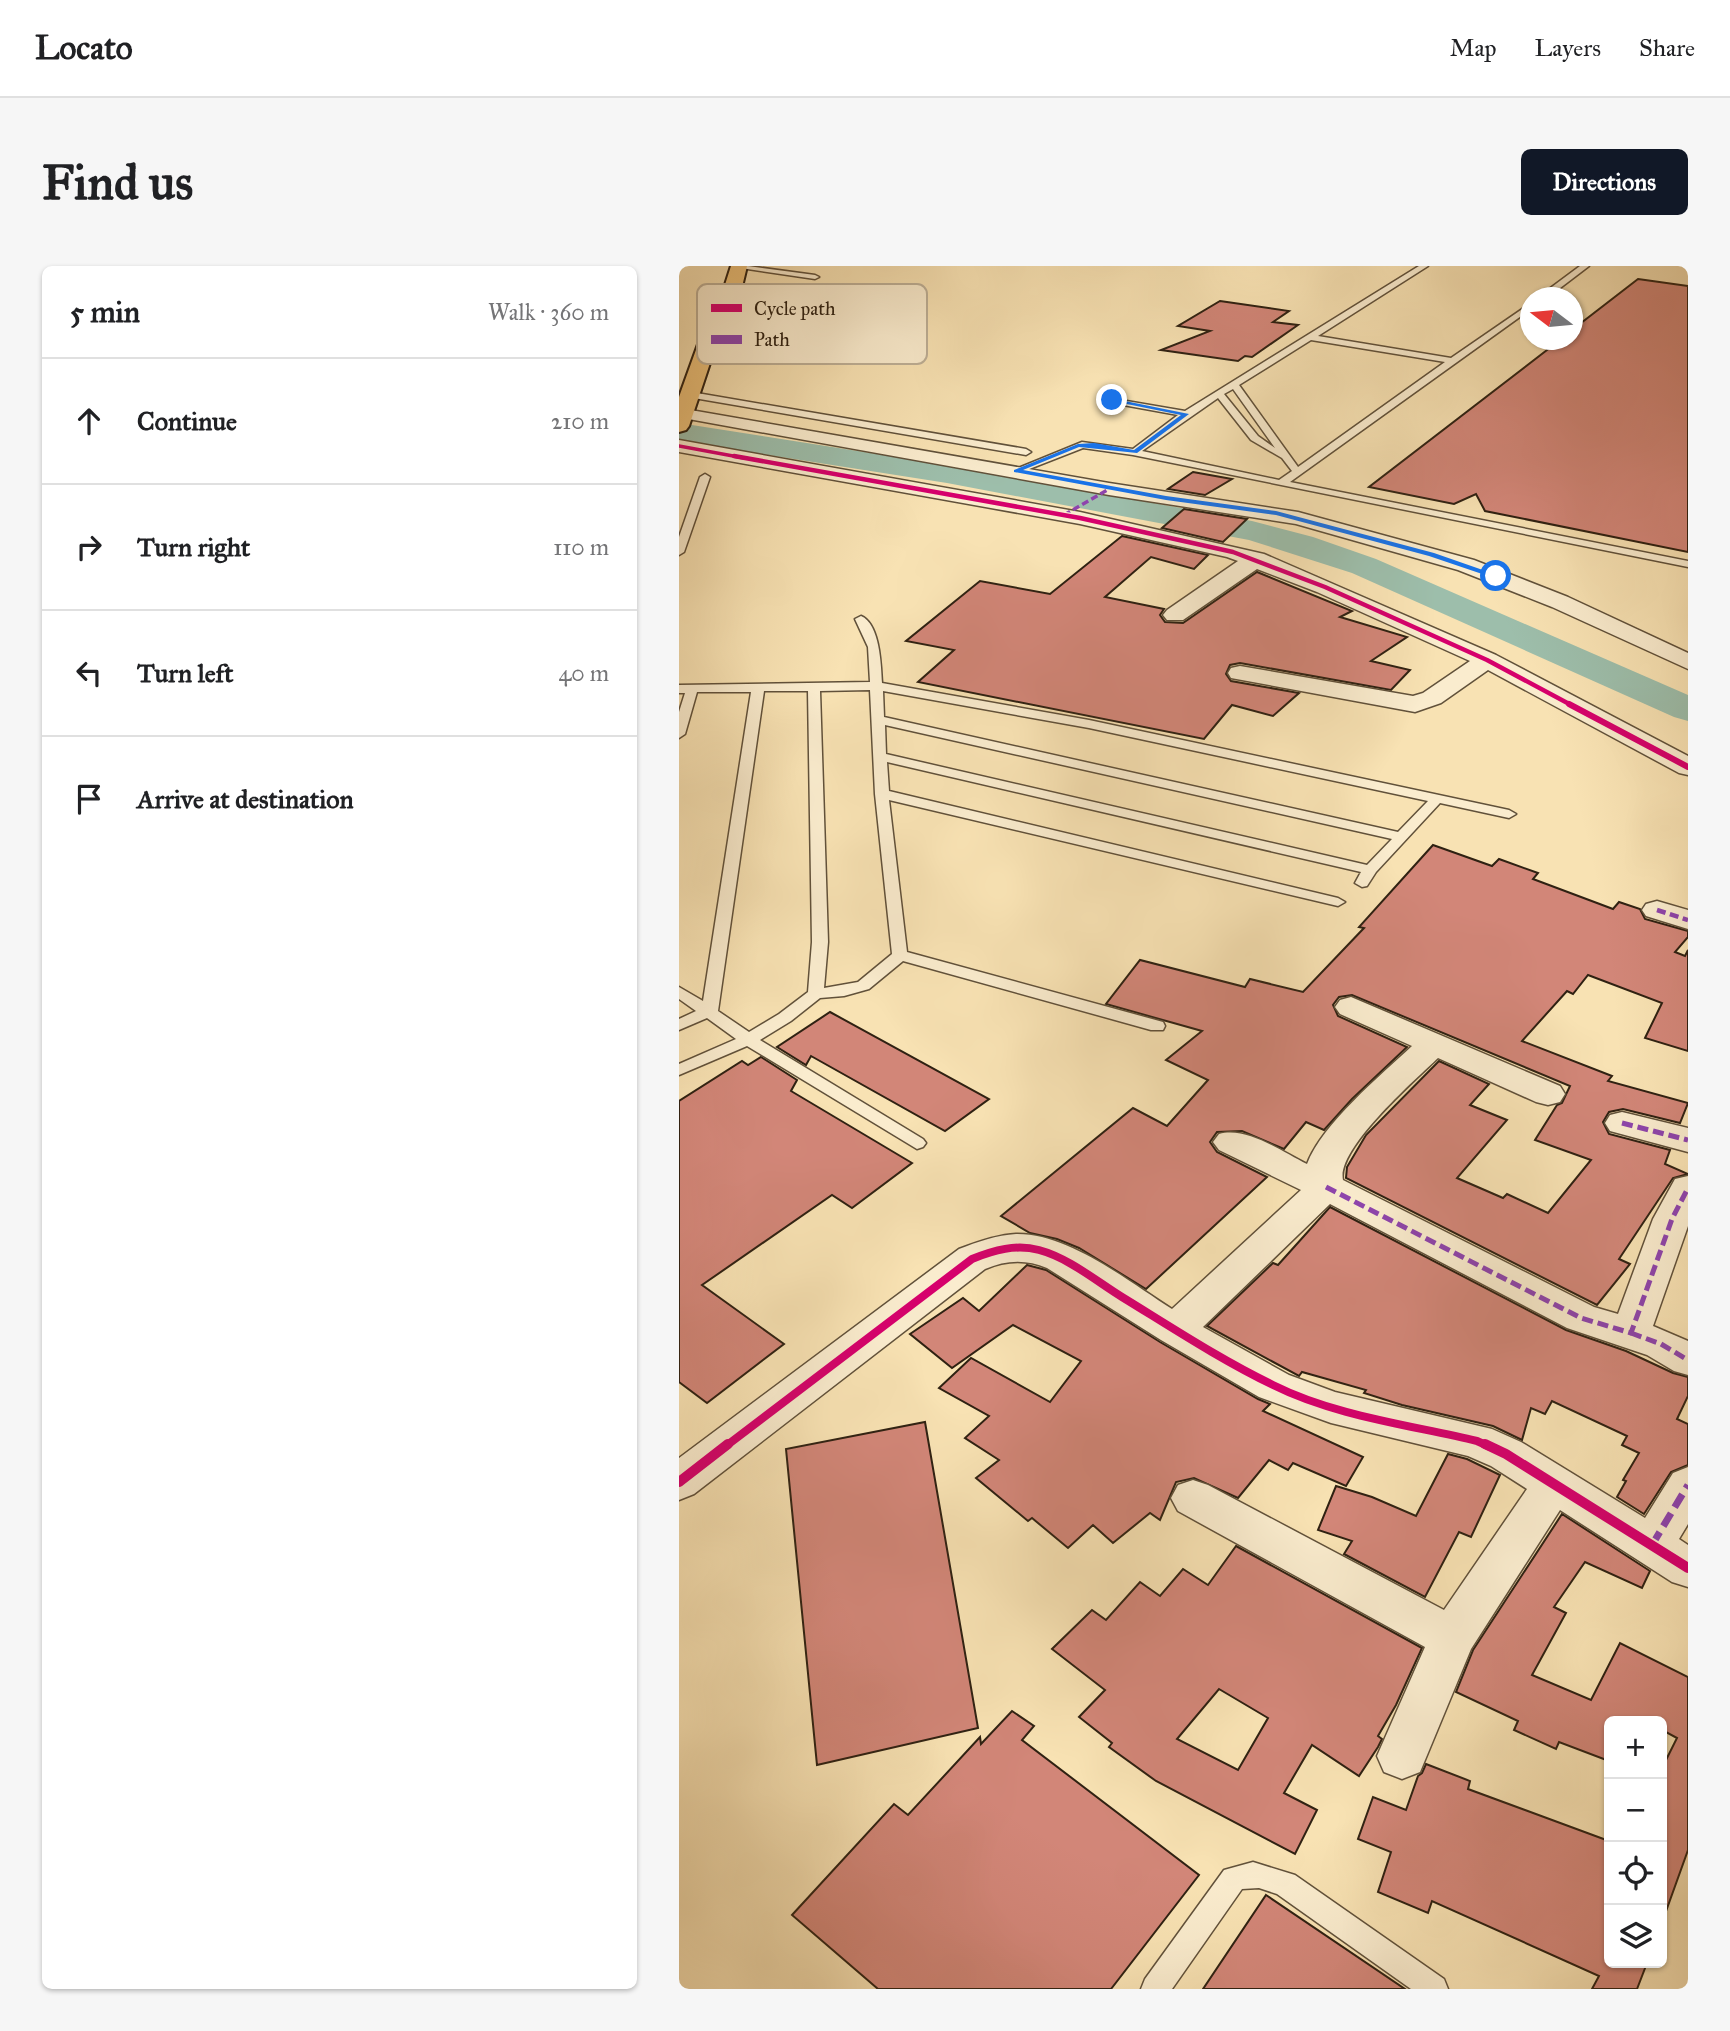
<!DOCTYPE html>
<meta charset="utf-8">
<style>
:root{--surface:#fff;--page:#f6f6f6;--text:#202124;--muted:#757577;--line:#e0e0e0;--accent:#111827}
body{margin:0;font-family:"IM FELL Great Primer",serif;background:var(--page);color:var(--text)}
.controls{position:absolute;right:21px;bottom:21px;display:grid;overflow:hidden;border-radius:10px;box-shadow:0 2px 5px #0004}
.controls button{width:63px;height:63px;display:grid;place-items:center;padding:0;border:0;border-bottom:2px solid var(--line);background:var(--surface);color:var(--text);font:35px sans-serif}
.compass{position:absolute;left:841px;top:21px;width:63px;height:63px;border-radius:50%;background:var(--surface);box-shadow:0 2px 5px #0004;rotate:286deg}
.stop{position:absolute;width:21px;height:21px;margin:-16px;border:5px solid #1a73e8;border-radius:50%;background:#fff}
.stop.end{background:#1a73e8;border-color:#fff;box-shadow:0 2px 7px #0008}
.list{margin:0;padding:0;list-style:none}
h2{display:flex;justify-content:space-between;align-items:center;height:91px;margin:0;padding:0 28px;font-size:30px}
h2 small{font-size:23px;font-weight:400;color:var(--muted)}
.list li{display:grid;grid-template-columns:46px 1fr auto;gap:21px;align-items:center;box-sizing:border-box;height:126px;padding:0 28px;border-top:2px solid var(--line)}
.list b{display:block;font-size:26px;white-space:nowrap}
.list em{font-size:23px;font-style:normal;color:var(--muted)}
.icon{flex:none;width:38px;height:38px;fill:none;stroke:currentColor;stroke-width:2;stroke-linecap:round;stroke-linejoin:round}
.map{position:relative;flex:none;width:1009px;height:1723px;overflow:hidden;border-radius:10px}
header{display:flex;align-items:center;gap:42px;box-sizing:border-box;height:98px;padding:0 35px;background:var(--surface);border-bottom:2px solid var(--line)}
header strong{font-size:33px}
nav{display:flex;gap:38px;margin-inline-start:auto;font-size:24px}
.intro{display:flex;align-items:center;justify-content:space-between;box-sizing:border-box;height:168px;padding:0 42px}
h1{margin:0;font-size:49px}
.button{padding:18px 32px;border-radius:10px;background:var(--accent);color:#fff;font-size:24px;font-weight:700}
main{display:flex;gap:42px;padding:0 42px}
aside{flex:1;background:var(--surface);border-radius:10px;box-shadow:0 2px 5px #0004}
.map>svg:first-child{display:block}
</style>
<header>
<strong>Locato</strong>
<nav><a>Map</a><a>Layers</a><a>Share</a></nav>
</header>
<div class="intro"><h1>Find us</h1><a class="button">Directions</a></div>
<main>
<aside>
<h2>5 min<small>Walk · 360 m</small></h2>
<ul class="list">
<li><svg class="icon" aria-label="ahead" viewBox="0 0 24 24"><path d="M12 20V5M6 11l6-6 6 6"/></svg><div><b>Continue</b></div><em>210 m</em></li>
<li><svg class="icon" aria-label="right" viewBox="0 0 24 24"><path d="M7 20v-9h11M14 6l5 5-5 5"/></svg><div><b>Turn right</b></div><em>110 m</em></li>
<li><svg class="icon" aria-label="left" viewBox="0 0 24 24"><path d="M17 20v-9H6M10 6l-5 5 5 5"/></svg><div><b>Turn left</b></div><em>40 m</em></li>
<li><svg class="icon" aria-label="arrive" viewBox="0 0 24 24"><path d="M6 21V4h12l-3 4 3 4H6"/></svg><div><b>Arrive at destination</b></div></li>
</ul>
</aside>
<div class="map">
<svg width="1009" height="1723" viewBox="0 0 1009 1723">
<rect width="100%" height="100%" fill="#f8e2b3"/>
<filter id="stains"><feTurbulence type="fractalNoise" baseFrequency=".00286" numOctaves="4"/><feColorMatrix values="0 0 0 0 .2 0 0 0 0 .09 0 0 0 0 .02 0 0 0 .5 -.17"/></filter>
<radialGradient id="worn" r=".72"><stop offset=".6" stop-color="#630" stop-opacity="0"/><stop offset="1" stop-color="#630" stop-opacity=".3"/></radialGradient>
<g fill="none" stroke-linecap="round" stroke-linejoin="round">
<!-- river -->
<path fill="#9dbeab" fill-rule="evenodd" d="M0,157L268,199L573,255L634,271L697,293L1009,429V455L995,451L673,307L570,274L268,217L0,175Z"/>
</g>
<!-- building -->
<g fill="#d28678" stroke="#2f2112" stroke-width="2" fill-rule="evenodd">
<path d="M959,13L1009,20V286L806,245L797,228L775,238L690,221L881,74H893V64Z"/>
<path d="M541,35L610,45L594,56L619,59L573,91L566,90L559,95L482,84L531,65L499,60Z"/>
<path d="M514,206L553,213L526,229L489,223Z"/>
<path d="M505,243L568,253L544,276L483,262Z"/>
<path d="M443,270L529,289L515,303L472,291L426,331L485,343L481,349L486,356L504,357L578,306L673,345L661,351L728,371L692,395L731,404L712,424L561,397L551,399L547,408L552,415L620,427L594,450L553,439L525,473L239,416L275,384L227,375L301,315L371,328Z"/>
<path d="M754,579L813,600L820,593L859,607L854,613L934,643L940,636L961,643L966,653L1009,665V671L996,686L1006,690L1009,684V785L966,772L983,737L909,709L894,728L888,725L843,775L933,810L929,815L1009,837L1001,857L944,843L930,846L924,856L930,868L991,884L986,898L1009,908L994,912L940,993L951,998L918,1039L667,912L668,901L687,869L760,795L810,818L791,839L828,854L778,912L824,932L828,928L869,947L912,894L856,874L878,839L883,837L891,820L673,729L660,731L654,739L659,750L728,781L673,833L645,864L627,856L605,883L563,865L538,866L531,876L538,886L588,911L467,1023L400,982L378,973L351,967L322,950L454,842L488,860L529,814L487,794L523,765L427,738L461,694L566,721L571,713L624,726L685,662L680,661Z"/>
<path d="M151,746L310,833L266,865L132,790L127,799L98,781Z"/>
<path d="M82,791L118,814L112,825L233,897L173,942L153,929L23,1019L105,1078L28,1137L0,1116V835L63,795L69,799Z"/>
<path d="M651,941L887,1064L947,1085L994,1107L1009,1111V1130L998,1153L1009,1158V1199L992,1206L965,1248L938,1231L947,1215L944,1214L960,1187L943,1179L948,1170L873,1135L866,1148L852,1142L843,1174L814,1160L723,1139L685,1127L687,1124L623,1106L620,1110L528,1060L594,997L599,999Z"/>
<path d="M348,999L367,1004L481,1076L579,1133L591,1138L584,1145L684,1191L667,1220L614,1197L609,1204L590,1194L559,1232L515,1212L497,1216L481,1254L471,1247L434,1277L414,1259L389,1282L353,1252L349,1255L297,1212L320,1194L286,1172L310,1150L260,1122L292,1092L371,1136L402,1095L334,1059L273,1102L231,1068L284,1032L300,1045Z"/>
<path d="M246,1156L299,1462L138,1499L107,1183Z"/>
<path d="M769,1188L788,1193L821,1209L792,1271L780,1266L746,1331L665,1288L673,1275L639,1264L657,1220L693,1231L737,1250Z"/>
<path d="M883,1248L971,1305L963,1322L906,1296L875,1341L887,1347L853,1409L912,1434L941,1377L1009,1411V1584L986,1648L983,1647V1502L998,1472L983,1464V1455H930V1495L880,1476L877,1483L835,1464L839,1455L777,1426L794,1384Z"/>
<path d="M557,1280L743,1382L717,1439L699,1470L703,1473L699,1481L680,1510L633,1479L605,1527L638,1544L616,1588L477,1515L430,1481L433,1477L400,1451L426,1424L373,1383L413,1344L427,1354L461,1316L481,1330L504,1303L529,1319ZM540,1423L589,1452L559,1504L498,1473Z"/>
<path d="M333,1445L355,1460L343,1474L520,1609L432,1723H199L113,1649L215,1538L229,1549L301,1471L302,1478Z"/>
<path d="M747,1498L791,1515L789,1523L930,1575V1697H968L958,1723H913L920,1710L753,1635L749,1647L699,1626L712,1586L679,1573L694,1531L727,1544L739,1510L743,1507Z"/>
<path d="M587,1629L726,1723H524Z"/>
</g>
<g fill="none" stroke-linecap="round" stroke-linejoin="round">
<!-- service casing -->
<g stroke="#61513a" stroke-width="3">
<g id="service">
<path d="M69,0L136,9L140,11L136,13L55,1Z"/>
<path d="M740,0H749L639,70L772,92L852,37V43L611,216L1009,295V301L454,189L404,182L340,207L332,205L403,176L454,183L499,149L433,137L430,136V132L506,145ZM632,74L766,96L619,201L560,119ZM554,123L596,182L579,170L545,128ZM539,132L572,174L603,192L613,205L600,214L463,185Z"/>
<path d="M901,0H910L868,32H858Z"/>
<path d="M12,126L347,183L352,186L347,189L9,131L8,129Z"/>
<path d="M26,208L31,211L5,286L0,289V271L21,211Z"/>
<path d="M182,350C201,358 202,399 203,417L410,454L830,544L837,548L830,552L761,537L697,606L688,620L683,621L676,617L682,606L208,496L210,525L659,632L666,636L659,640L210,534L228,686L484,756L486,760L484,764H472L224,695L190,723L165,730L141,732L112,755L81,774L244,873L247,877L244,881L238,883L68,780L0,809V798L57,773L28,752L0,764V753L17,745L0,733V721L24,735L72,426H18L6,468L0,472V446L6,427H0V419L191,416L189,381L176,353ZM191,424L196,528L213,688L179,716L145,722L149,676L141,425ZM85,425H129L133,676L129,726L100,748L70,766L39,745ZM204,425L410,462L749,535L719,566L205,451ZM206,459L713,573L688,599L207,488Z"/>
<path d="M574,1596L616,1609L765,1713L769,1723H732L598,1628L580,1622L563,1623L493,1723H462L466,1713L545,1604Z"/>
</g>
</g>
<!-- minor casing -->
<g stroke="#61513a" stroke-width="3">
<g id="minor">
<path d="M0,142L430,217L619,246L795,294L889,331L1009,387V403L873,341L779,304L617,258L430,229L4,152H0Z"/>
<path d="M0,174L401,246L585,288L817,389L1009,490V509L1000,507L809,404L762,437L736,446L552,412L549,407L552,402L561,400L734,430L744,427L791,395L638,326L578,303L504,354H488L484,349L488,344L559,295L548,291L401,258L0,186Z"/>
<path d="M978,635L1009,644V663L967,650L963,644L967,638Z"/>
<path d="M672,731L881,820L886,828L881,836L869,839L857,836L759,792C736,814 657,883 664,914L915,1041L939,1048L974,953L996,913L1009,910V960L974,1060L1009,1075V1109L995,1105L968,1089L888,1062L651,938L524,1061L610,1109L656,1126L813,1163L842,1176L966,1252L994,1207L1009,1201V1258L1000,1273L1009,1279V1321L993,1316L881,1244L792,1383L741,1506L723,1513L705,1506L698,1490L746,1381L499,1245L492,1232L499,1219L514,1214L529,1219L765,1344L848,1223L812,1200L789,1190L652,1157L580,1131L482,1074L368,1002C347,993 327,994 306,1003L15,1228L0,1234V1192L280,983C298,976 318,969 337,968C390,967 450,1016 493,1043L622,924L540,884L534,876L540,868C568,860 603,886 628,898C643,858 702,809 733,780L661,748L656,741L661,734Z"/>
<path d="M943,846L1009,862V886L931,865L926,857L931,849Z"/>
</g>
</g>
<!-- trunk casing -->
<g stroke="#2f2112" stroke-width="4">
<path id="trunk" d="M52,0H68L62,25L40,70L10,160L7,164L0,166V131L22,70L44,25Z"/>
</g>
<!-- service -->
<use href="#service" fill="#faecce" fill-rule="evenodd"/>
<!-- minor -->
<use href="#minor" fill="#faecce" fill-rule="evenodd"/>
<!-- trunk -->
<use href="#trunk" fill="#ecc17a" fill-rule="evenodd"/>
<!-- quiet-far3 -->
<path stroke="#8e44ad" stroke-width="3.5" stroke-dasharray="7 3.5" stroke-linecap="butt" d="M385,249L430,223"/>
<!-- quiet-far2 -->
<path stroke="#8e44ad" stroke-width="4.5" stroke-dasharray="9 4.5" stroke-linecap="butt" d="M978,644L1009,654"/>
<!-- quiet-far1 -->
<g stroke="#8e44ad" stroke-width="5" stroke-dasharray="11 5" stroke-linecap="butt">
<path d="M943,857L1009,874"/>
<path d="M647,921L902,1052L952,1067L993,953L1009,922"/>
<path d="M952,1067L982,1078L1009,1094"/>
</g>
<!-- quiet -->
<path stroke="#8e44ad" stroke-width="7" stroke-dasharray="15 7" stroke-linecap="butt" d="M973,1279L1009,1219"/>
<!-- cycleway-far4 casing -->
<g stroke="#faecce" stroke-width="5">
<path id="cycleway-far4" d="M0,180L65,192"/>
</g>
<!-- cycleway-far3 casing -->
<g stroke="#faecce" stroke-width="7">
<path id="cycleway-far3" d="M55,190L401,252L554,286L646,321L808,394L894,440"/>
</g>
<!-- cycleway-far2 casing -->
<g stroke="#faecce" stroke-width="10">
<path id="cycleway-far2" d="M890,438L1009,501"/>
</g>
<!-- cycleway-far1 casing -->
<g stroke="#faecce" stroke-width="12">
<path id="cycleway-far1" d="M47,1180L293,993C315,984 337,978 360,984C390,992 417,1015 443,1031C492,1061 542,1094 594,1119C656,1150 731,1159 798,1175L809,1180"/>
</g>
<!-- cycleway casing -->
<g stroke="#faecce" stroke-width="14">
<g id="cycleway">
<path d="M806,1178L827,1188L1009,1302"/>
<path d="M0,1216L49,1178"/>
</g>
</g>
<!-- cycleway-far4 -->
<use href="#cycleway-far4" stroke="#d6006c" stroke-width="3.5"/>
<!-- cycleway-far3 -->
<use href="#cycleway-far3" stroke="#d6006c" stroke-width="4.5"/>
<!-- cycleway-far2 -->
<use href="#cycleway-far2" stroke="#d6006c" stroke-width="6"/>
<!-- cycleway-far1 -->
<use href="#cycleway-far1" stroke="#d6006c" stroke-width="8"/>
<!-- cycleway -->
<use href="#cycleway" stroke="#d6006c" stroke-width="10"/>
</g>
<!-- route -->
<path fill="#1a73e8" d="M431,132L510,148L458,187L400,181L344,204L487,230L597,245L755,287L821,310L815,312L750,290L597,249L487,234L335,206V204L399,178L415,177L455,184L502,149L433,135Z"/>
<!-- legend -->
<rect x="18" y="18" width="230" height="80" rx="10" fill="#faecce" stroke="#bdaf96" stroke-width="2"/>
<rect x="32" y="38" width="31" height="8" fill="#d6006c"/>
<rect x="32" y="69" width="31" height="9" fill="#8e44ad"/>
<g font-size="19" fill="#2f2112">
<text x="75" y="49">Cycle path</text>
<text x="75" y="80">Path</text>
</g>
<rect width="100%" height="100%" filter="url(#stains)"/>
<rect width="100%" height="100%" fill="url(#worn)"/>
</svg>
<div class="controls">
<button>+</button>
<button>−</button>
<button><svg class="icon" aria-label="locate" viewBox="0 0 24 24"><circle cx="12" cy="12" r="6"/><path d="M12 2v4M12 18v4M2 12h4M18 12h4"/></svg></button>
<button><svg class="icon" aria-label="layers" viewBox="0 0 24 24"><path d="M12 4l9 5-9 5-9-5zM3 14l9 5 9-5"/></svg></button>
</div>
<svg class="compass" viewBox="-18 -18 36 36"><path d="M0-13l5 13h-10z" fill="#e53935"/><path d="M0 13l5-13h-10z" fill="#757577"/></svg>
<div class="stop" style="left:817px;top:310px"></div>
<div class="stop end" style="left:433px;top:134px"></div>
</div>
</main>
